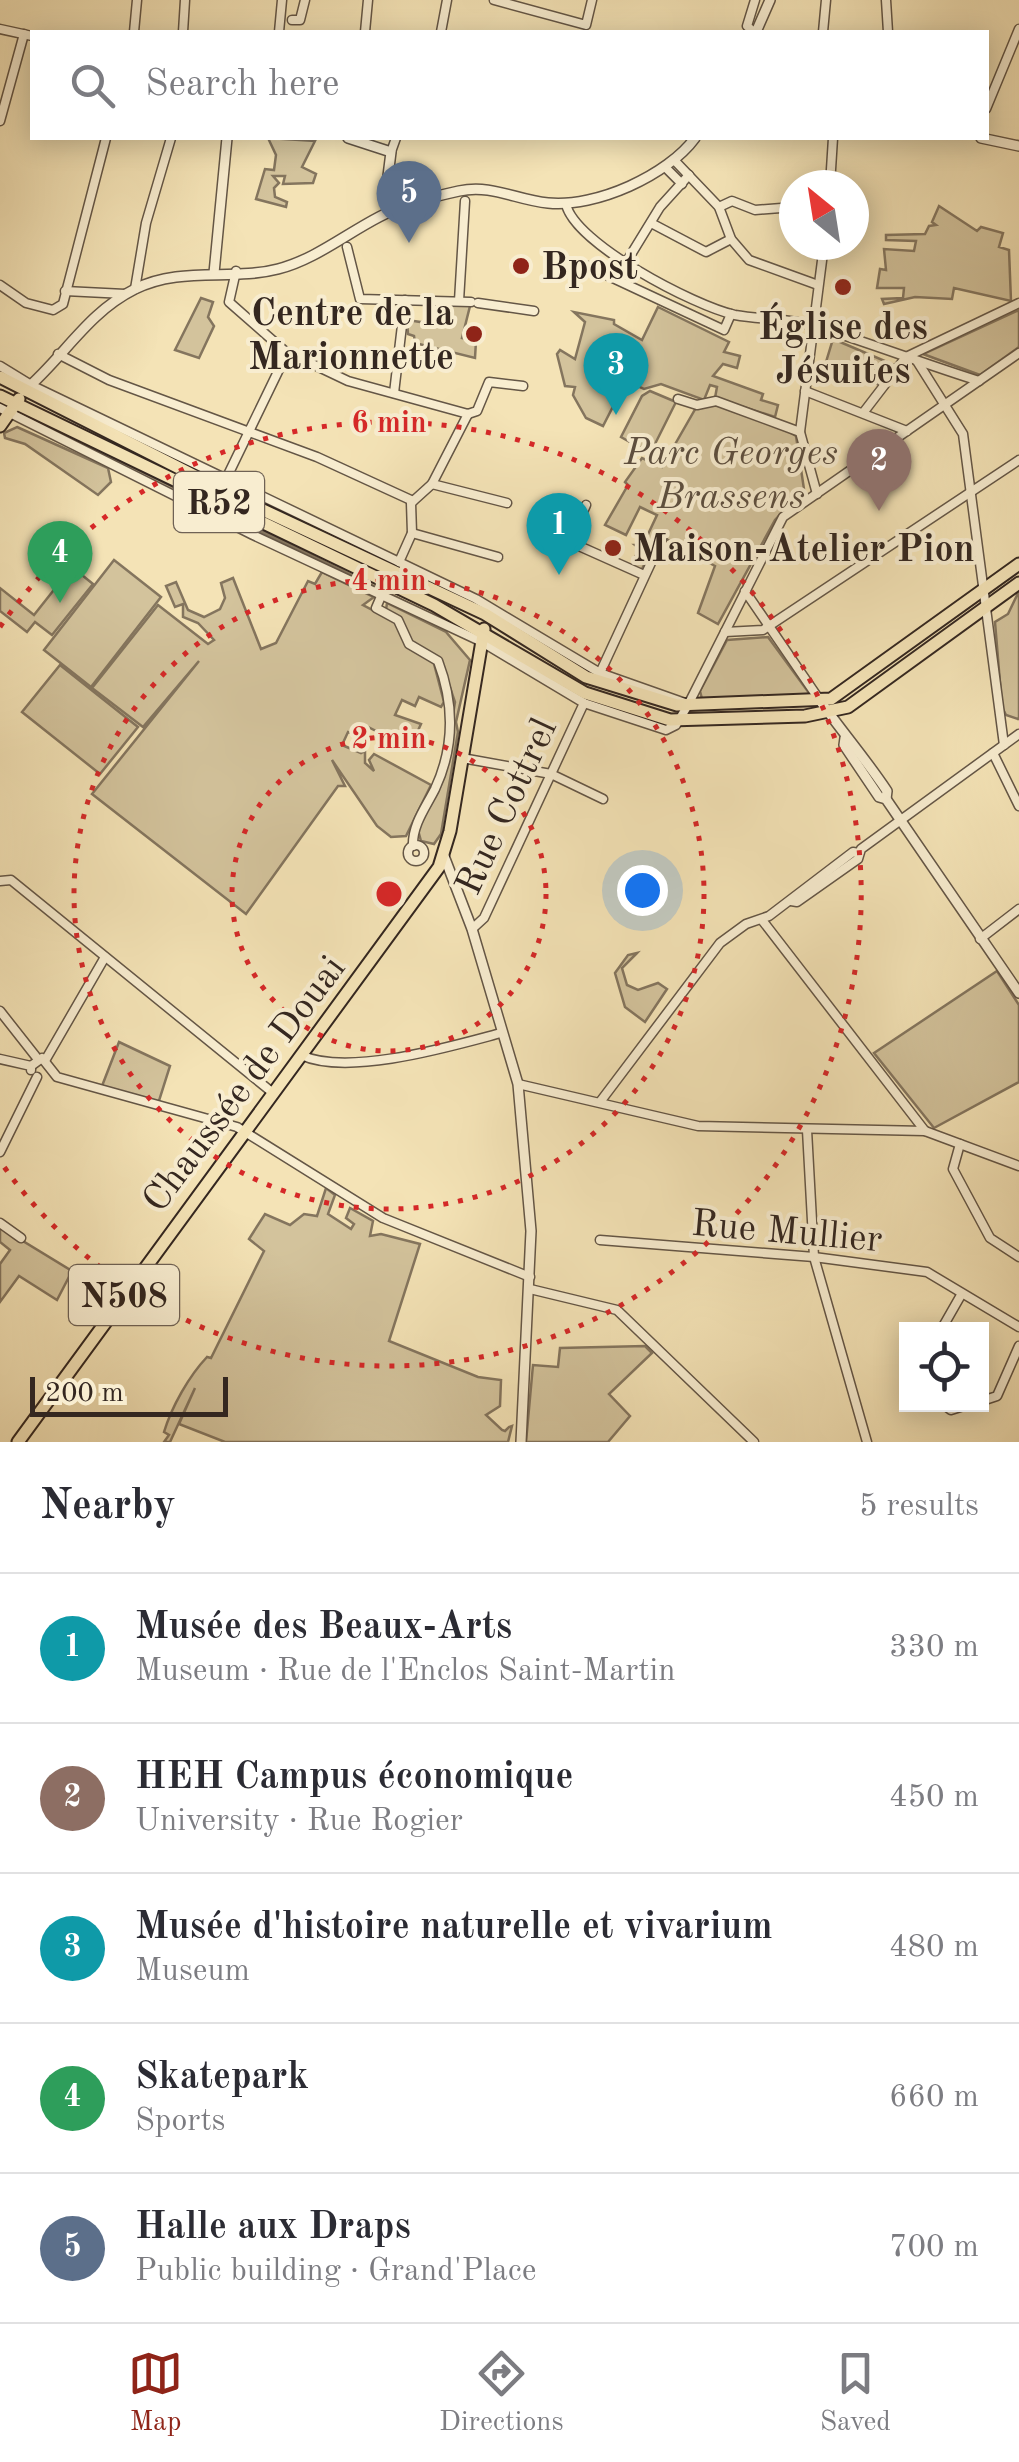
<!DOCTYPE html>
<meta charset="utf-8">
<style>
:root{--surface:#fff;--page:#f7f7f7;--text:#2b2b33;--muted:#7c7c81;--line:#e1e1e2;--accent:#8f2418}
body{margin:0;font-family:"Old Standard TT",serif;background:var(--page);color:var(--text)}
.controls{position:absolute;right:30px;bottom:30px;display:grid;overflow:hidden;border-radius:0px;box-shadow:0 5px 25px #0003}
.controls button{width:90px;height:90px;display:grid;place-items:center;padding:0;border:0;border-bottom:2px solid var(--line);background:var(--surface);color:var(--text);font:50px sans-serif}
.compass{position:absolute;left:779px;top:170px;width:90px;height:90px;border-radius:50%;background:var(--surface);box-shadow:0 5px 25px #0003;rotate:330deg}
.scale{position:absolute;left:30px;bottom:25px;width:198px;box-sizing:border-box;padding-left:10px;border:5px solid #342720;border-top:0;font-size:28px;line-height:35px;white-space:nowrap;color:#342720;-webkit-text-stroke:8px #f8edd0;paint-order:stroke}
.you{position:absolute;left:642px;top:890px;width:35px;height:35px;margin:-25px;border:8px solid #fff;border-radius:50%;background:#1a73e8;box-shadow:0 0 0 15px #1a73e833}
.badge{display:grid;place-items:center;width:65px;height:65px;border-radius:50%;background:var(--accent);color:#fff;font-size:32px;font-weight:700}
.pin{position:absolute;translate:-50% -82px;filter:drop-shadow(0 2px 5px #0008)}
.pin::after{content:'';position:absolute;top:52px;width:35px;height:30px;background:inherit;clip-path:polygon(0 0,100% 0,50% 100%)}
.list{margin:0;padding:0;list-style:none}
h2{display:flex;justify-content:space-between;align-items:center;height:130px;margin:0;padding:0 40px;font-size:42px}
h2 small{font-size:32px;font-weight:400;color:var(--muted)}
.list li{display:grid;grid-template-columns:65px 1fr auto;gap:30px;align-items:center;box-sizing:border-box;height:150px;padding:0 40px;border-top:2px solid var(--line)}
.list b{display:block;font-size:38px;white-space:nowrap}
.list p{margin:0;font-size:32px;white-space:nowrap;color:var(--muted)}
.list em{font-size:32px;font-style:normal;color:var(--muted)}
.icon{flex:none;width:55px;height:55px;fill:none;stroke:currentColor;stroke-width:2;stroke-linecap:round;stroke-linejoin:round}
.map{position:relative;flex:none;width:1019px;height:1442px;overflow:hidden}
.search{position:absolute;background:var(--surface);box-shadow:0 5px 25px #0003;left:30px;right:30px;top:30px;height:110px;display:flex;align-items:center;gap:25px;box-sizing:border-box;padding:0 35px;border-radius:0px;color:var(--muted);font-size:38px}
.sheet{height:880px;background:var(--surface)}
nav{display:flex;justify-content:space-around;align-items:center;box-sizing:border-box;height:140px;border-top:2px solid var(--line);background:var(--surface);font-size:28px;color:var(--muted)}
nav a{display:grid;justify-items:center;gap:5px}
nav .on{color:var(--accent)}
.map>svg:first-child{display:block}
</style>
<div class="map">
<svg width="1019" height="1442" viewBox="0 0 1019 1442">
<rect width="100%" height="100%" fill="#f4e3b6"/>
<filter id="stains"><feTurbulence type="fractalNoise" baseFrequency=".002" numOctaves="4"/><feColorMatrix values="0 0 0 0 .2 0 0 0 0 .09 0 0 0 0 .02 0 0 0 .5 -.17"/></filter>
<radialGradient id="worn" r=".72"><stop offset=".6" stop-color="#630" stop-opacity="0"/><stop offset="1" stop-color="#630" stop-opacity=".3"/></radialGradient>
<!-- green -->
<g fill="#d3c39c" stroke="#84755e" stroke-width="2.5">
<path d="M268,138L315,141L302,167L316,174L313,183L283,184L285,176H273L279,183L274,188L275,197L287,202L286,207L256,199L265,169L274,170L276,155Z"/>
<path d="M939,206L977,231L981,227L1003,233L999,247L1009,250L1011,301L954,288L952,299L915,297L884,304L882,299L903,298L904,288H877L880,269L886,270L884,249L914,251L916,241L886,240V235L925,234L929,226L936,225L932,222Z"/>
<path d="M201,298L213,302L208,317L214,326L199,358L175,350Z"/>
<path d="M436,303L470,306L462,338L476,341L475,358L415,343L414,336L408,334L407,320L434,324Z"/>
<path d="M658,307L729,342L724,352L740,356L737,368L723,364L713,376L763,394L761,400L778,405L775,417L715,398L717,387L710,385L704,400L661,384L644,389L626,381L603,426L586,418L573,395L575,387L565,386L557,354L560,350L575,359L585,322L574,312L614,320V324L642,340Z"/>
<path d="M1019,310V347L980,375L923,354Z"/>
<path d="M833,339L892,364L877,384L826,362Z"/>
<path d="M650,391L676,402L653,448L644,450L621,437L642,396Z"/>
<path d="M709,402L766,418L796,436L804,489L775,520L718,624L698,613L715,566L659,535L641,571L631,567L639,548L635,545H643L657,515L640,507L626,535L605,525L628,485L625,482L642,458L662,467L697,406Z"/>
<path d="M37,420L457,627L35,424Z"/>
<path d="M17,427L108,468L111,482L98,495L25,444L5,438L4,433Z"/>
<path d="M114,560L161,597L91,687L44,650Z"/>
<path d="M72,567L93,584L52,635L35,622L27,632L0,611V588L34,615Z"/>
<path d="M322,572L374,597L363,605L395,622L407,647L433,660L444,702L441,707L419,697L415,706L402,700L395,715L421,724L410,748L366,726L356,735L348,732L342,745L361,753L365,751V763L374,771L369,760L374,754L431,785L406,836L391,837L377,826L332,760L345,786H338L246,914L92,794L199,661L143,727L92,688L158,605L208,644L214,640L198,623L183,617V604L175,607L166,586L176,582L188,610L204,617L220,609L225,598L221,583L233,578L261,649L276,643L308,581L315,584Z"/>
<path d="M1019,591V718L1018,719L1006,715L1002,707L995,622L1008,614Z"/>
<path d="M387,603L446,632L470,660L456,722L458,732L441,834L434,844L421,841L418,830L443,776L455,702L440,658L410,641L400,619L386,610Z"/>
<path d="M768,637L812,697L702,699L700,691L727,640Z"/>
<path d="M60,665L138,727L100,774L22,712Z"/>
<path d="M637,953L622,968L627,985L638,990L658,983L667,989L645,1022L625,1007L615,973L628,955Z"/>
<path d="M997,971L1019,1005V1082L934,1128L874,1053Z"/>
<path d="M119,1042L170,1066L158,1104L102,1086Z"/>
<path d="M326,1188L335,1195L328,1214L351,1229L354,1224L346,1218L350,1208L373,1221L370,1236L381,1234L420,1244L389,1341L478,1377L501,1380L500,1406L486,1415L502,1430L505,1431L509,1427L512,1426L508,1442H225L179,1424L195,1388L170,1442H164L169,1435L164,1432C172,1406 189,1376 207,1357L211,1358L264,1251L249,1239L265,1214L290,1225L304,1214L317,1216Z"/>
<path d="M0,1227L72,1271L57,1300L19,1276L0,1302V1264L10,1250L0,1242Z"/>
<path d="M645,1346L652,1353L609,1394L630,1416L608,1442H526L533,1365L558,1367L560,1348Z"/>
</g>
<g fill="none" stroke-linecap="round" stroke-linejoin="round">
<!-- minor casing -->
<g stroke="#645646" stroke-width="11">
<g id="minor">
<path d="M494,0L586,25L592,0"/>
<path d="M886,0L888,32"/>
<path d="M292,20H300L305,0"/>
<path d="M0,29L32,36"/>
<path d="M134,32L137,0"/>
<path d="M183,32L185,0"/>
<path d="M279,32L282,0"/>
<path d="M365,32L368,0"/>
<path d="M441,32L447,0"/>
<path d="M754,32L747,26L755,0"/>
<path d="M823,32L826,0"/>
<path d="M986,109L1019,29"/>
<path d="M0,121L24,34"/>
<path d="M391,152L396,138"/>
<path d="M676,162L719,207L731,239L749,260L818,285"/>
<path d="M667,169L682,184"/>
<path d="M830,185L833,138"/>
<path d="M566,204C574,243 694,306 735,315C762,320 792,318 818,327C872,344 925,364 979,381"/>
<path d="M719,207L732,201L755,210L794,207"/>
<path d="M651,223L706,252L731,239"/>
<path d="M347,247L360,299L471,302"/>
<path d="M585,265L724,330L731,314"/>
<path d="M236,271L229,302L287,353L306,361L348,381L468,414"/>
<path d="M616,279L660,207L689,175"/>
<path d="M0,285L26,303L53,310L63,304L106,138"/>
<path d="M135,289L146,223L171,138"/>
<path d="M65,291L125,294"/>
<path d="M459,301L465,201"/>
<path d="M478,303L534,311"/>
<path d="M58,354L109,380L317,457L413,501"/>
<path d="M917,361L963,434L1004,745"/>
<path d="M0,366L31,385L476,599L600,673L685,703"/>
<path d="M805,391L907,431"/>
<path d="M394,393L405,300"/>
<path d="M678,399L697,405L716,401L800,432"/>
<path d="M0,408L253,535L482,642L584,703L666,730L676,725L688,705L783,517L1019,353"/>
<path d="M863,413L906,357L1019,303"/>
<path d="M468,414L477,411L489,382L523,386"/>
<path d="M226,479L287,353"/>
<path d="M432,484L507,503"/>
<path d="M817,494L800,432L824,245"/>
<path d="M586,505L570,542L644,575"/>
<path d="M412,533L498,557"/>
<path d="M399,562L412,533L411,503L432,484L468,414"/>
<path d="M745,591L821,702"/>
<path d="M382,594L376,608L398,620L409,644L438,661C454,703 455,746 435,789C426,807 412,825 413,846"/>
<path d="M725,632L763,630L1019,460"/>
<path d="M600,673L662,539"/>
<path d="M993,753L1019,806"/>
<path d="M462,758L551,774L603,799"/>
<circle cx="416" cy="853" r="8"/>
<path d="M0,881L11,880L273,1093"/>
<path d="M791,901L797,902L858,859L861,849L1019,734"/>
<path d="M762,920L925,1131"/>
<path d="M472,929L484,918L584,703"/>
<path d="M980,939L1019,909"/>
<path d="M0,1011L37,1058"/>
<path d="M301,1055C348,1077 452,1046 501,1033"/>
<path d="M0,1059L31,1066V1070"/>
<path d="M46,1059L105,957"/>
<path d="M31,1066L42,1058L57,1077L237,1127L383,1218L530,1277"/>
<path d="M518,1084L698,1126L925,1131L1019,1166"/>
<path d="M600,1102L720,943L746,924L769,916L853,852L859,853"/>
<path d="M807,1130L814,1257L867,1442"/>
<path d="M960,1144L953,1169L990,1238L1019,1257"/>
<path d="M0,1152L37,1077"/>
<path d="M0,1223L21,1238"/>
<path d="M600,1240L814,1257L927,1272L1019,1327"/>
<path d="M530,1289L617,1310L754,1442"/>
<path d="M941,1330L961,1295"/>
<path d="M982,1401L997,1396L1019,1346"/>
<path d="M943,1404L951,1410L970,1404"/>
</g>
</g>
<!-- tertiary casing -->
<g stroke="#645646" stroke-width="12">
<g id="tertiary">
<path d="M756,32L770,0"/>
<path d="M348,138L391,152L386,192L395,210"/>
<path d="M981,138L1019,146"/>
<path d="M214,273L227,138"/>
<path d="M24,391C64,357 87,313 135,289C180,266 232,281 278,269C314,260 346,234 379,217C403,204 432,197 459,191C492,184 516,200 548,203C596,208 668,175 695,138"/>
<path d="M821,702C843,733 865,758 887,791L886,799"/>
<path d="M845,738L844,745L879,797L886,799L1019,993"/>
<path d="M444,856L472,929L518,1084L531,1231L521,1442"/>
</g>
</g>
<!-- primary casing -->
<g stroke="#342720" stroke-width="15">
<g id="primary">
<path d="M0,377L248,503L485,614L586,677L677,705L831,699L1019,564"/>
<path d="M0,396L434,605L585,693L670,720L805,716L848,707L1019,583"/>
<path d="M0,426L19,399"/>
<path d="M18,1442L439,867L450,831L484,629"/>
</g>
</g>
<!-- minor -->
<use href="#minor" stroke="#f8edd0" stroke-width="8"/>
<!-- tertiary -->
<use href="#tertiary" stroke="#f8edd0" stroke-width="9"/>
<!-- primary -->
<use href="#primary" stroke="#f4e3b6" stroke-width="11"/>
</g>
<!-- distance rings -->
<g fill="none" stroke="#d62828" stroke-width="5" stroke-dasharray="5 10">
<circle cx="389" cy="894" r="157"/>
<circle cx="389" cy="894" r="315"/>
<path d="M0 627A472 472 0 1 1 0 1161"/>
</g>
<!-- markers -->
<g fill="#8f2418" stroke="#f8edd0" stroke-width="4">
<circle cx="521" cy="266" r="10"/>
<circle cx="843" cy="287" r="10"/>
<circle cx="474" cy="334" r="10"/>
<circle cx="613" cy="548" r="10"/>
</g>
<g text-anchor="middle" stroke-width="8" stroke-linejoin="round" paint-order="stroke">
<!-- shield labels -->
<g fill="#f8edd0" stroke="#6f6255" stroke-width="2.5">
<rect x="174" y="472" width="90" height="60" rx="8"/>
<rect x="69" y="1265" width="110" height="60" rx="8"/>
</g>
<g font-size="35" font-weight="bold" fill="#342720">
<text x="219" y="514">R52</text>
<text x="124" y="1307">N508</text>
</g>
<!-- poi labels -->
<g font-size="38" font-weight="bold" fill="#342720" stroke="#f8edd0" text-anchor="start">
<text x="541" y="279">Bpost</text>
<text x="454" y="325" text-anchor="end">Centre de la<tspan x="454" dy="44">Marionnette</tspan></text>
<text x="843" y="339" text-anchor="middle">Église des<tspan x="843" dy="44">Jésuites</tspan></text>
<text x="633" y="561">Maison-Atelier Pion</text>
</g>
<!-- park labels -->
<g font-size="38" font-style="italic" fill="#5c4e3f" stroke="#f8edd0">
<text x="731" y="464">Parc Georges<tspan x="731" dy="44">Brassens</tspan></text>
</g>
<!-- street labels -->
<g font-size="38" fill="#342720" stroke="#f8edd0">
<text transform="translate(505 806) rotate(-65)" y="13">Rue Cottrel</text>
<text transform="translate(243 1083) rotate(-53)" y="13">Chaussée de Douai</text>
<text transform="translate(787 1230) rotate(5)" y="13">Rue Mullier</text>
</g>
</g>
<circle cx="389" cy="894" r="15" fill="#d62828" stroke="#f8edd0" stroke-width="5"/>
<g font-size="30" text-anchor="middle" font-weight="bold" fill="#d62828" stroke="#f8edd0" stroke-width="8" stroke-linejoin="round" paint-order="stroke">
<text x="389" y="432">6 min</text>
<text x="389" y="590">4 min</text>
<text x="389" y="748">2 min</text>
</g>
<rect width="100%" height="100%" filter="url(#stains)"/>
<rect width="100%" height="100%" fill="url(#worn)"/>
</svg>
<div class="controls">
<button><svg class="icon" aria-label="locate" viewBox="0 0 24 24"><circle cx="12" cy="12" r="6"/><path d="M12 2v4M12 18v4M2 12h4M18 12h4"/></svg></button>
</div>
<svg class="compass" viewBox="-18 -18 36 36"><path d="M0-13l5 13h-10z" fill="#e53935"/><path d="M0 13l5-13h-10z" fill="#7c7c81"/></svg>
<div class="scale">200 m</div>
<div class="you"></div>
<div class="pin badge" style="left:559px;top:575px;background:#0f9aa8">1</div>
<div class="pin badge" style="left:879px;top:511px;background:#8d6e63">2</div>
<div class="pin badge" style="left:616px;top:415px;background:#0f9aa8">3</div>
<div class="pin badge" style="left:60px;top:603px;background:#2e9e5b">4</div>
<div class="pin badge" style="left:409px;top:243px;background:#5c6f8a">5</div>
<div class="search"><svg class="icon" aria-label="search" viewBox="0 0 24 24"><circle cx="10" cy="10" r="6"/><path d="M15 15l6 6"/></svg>Search here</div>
</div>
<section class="sheet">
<h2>Nearby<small>5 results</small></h2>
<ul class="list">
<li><span class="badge" style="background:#0f9aa8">1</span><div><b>Musée des Beaux-Arts</b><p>Museum · Rue de l'Enclos Saint-Martin</p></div><em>330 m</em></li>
<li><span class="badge" style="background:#8d6e63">2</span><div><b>HEH Campus économique</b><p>University · Rue Rogier</p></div><em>450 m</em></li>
<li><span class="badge" style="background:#0f9aa8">3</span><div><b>Musée d'histoire naturelle et vivarium</b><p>Museum</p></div><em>480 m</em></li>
<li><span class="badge" style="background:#2e9e5b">4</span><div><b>Skatepark</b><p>Sports</p></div><em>660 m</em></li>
<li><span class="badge" style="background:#5c6f8a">5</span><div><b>Halle aux Draps</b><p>Public building · Grand'Place</p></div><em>700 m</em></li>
</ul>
</section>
<nav>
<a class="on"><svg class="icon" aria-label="map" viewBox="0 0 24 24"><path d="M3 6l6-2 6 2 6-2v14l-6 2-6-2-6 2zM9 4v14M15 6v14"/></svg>Map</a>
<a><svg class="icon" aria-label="directions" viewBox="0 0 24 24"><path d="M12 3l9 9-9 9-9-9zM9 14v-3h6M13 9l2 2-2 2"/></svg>Directions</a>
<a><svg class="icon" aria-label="saved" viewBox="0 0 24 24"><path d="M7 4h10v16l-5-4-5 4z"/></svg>Saved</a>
</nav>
